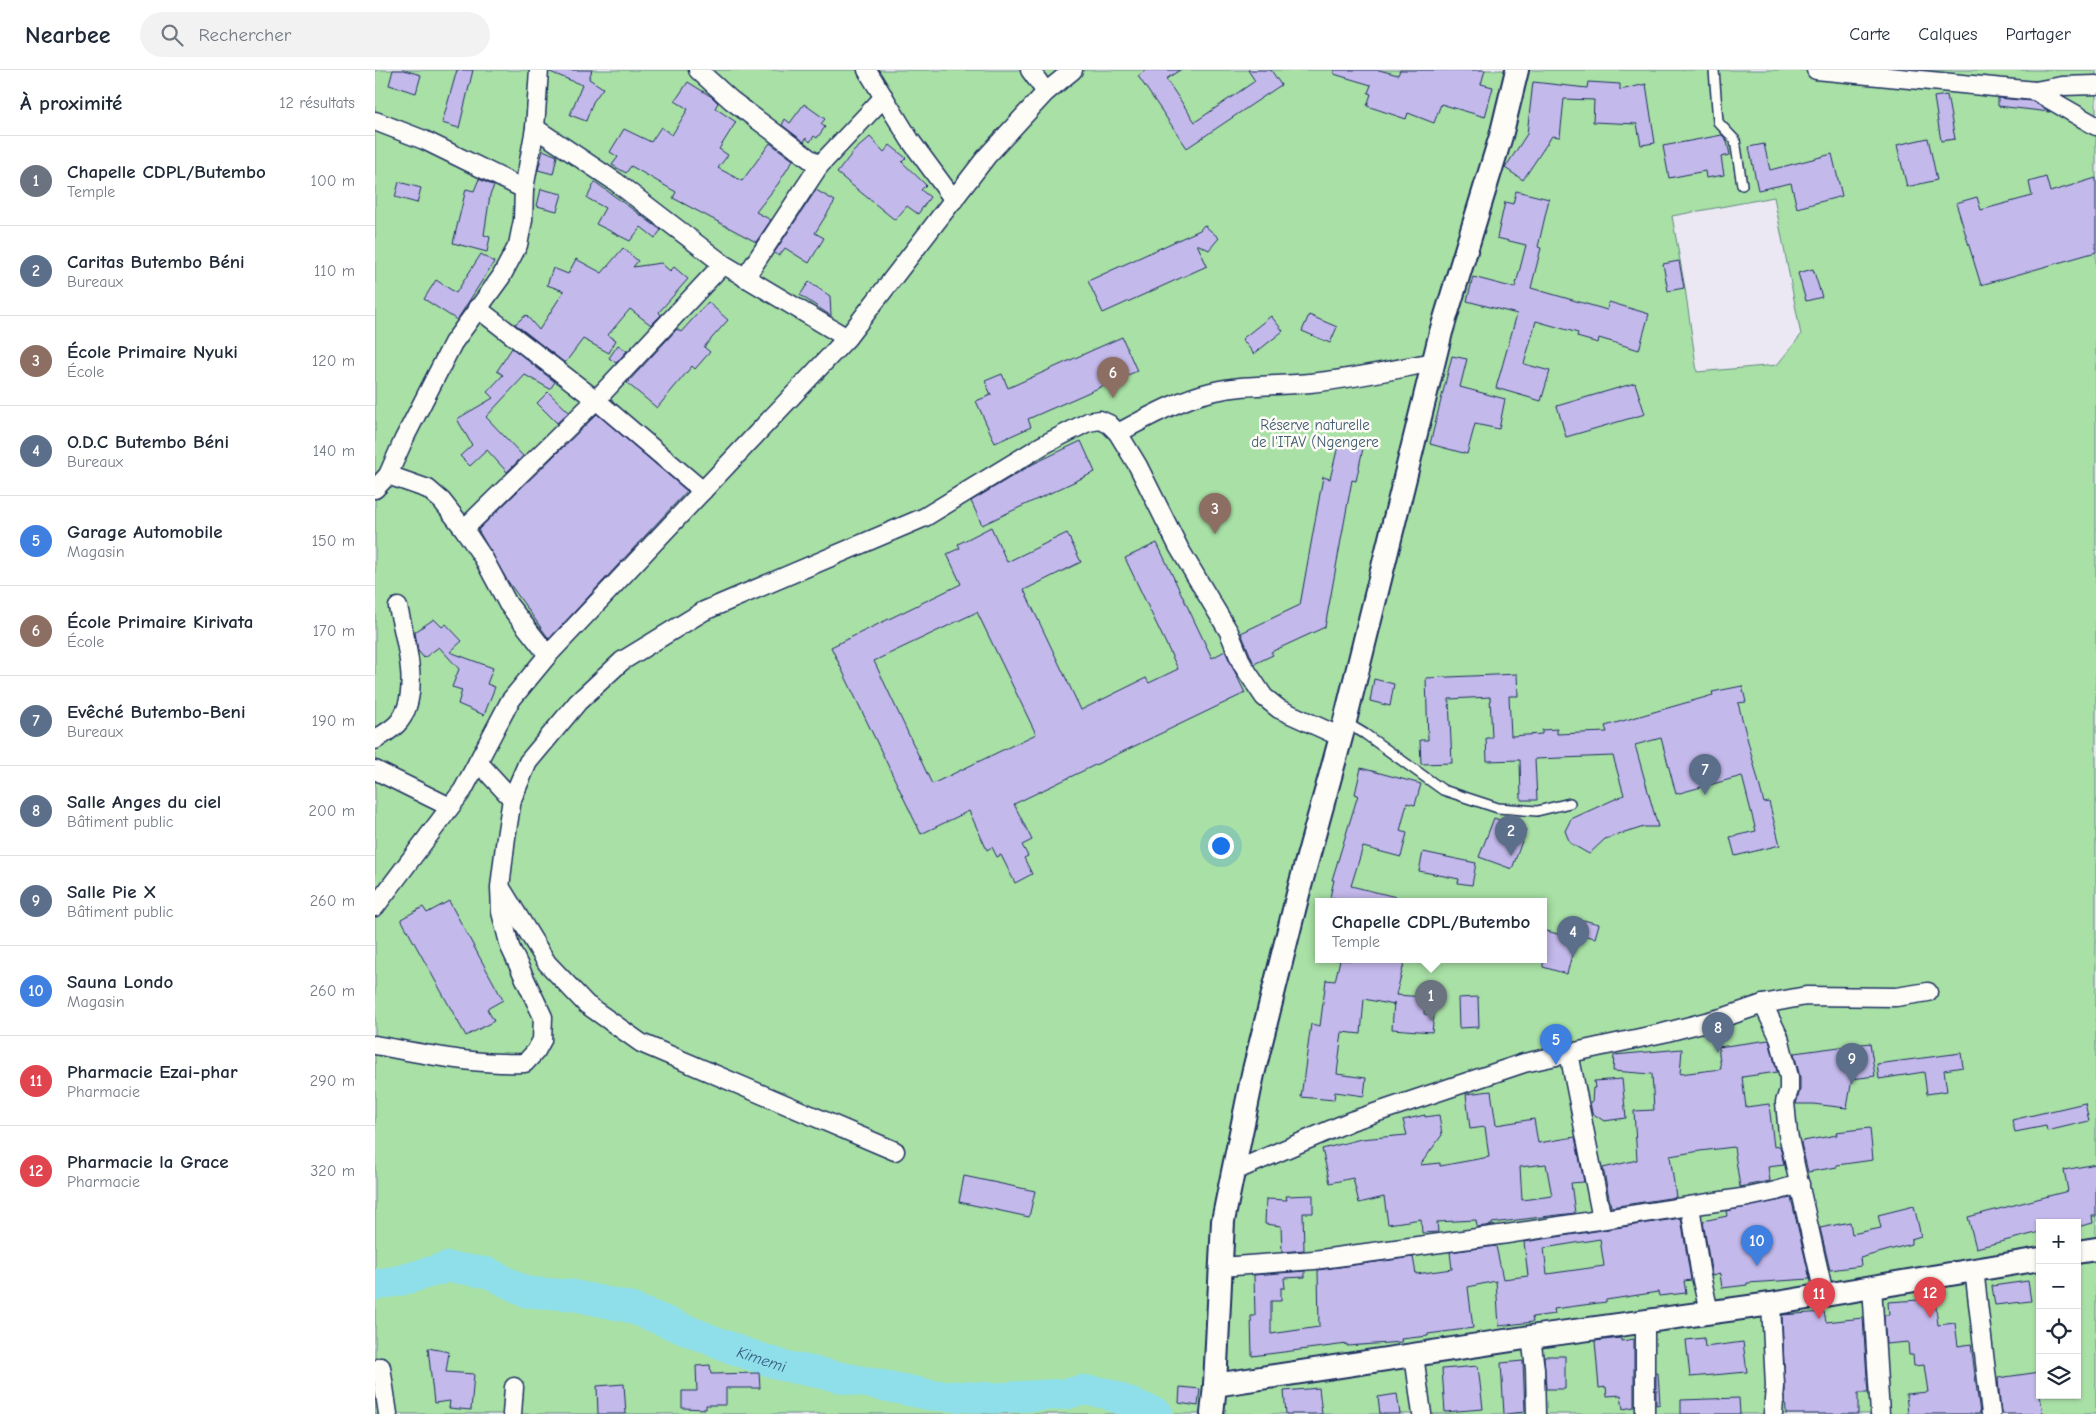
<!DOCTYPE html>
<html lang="fr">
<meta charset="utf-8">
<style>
:root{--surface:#fff;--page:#f2f2f3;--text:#1f2937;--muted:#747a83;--line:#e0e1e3;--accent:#b45309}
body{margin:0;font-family:"Comic Neue",sans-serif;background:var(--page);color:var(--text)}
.controls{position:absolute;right:15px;bottom:15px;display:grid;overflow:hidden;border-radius:0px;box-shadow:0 1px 4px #0004}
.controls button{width:45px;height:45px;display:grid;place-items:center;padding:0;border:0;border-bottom:1px solid var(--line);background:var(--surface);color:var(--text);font:25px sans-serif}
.you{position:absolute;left:845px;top:775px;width:18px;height:18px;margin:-12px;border:4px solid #fff;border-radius:50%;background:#1a73e8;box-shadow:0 0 0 8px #1a73e833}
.badge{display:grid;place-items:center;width:32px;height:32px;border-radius:50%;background:var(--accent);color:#fff;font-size:16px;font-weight:700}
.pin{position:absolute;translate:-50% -41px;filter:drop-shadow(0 1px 2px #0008)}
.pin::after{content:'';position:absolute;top:26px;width:18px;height:15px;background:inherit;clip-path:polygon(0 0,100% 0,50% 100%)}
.popup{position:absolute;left:940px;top:828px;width:232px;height:65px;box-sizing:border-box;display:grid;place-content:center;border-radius:0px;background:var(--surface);filter:drop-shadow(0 1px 4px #0005);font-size:16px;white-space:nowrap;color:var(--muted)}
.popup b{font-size:19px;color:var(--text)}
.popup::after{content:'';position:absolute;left:50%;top:100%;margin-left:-10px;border:10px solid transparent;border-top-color:var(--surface)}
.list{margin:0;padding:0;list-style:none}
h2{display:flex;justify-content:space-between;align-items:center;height:65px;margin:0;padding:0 20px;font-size:21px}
h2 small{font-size:16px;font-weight:400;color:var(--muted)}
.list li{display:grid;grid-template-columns:32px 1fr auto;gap:15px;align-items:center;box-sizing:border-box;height:90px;padding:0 20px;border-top:1px solid var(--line)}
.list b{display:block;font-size:19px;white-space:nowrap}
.list p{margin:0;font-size:16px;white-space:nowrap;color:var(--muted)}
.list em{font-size:16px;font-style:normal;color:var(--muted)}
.icon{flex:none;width:28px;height:28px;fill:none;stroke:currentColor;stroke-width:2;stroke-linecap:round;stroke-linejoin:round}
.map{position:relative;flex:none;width:1721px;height:1344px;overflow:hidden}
header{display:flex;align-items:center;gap:30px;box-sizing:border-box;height:70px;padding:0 25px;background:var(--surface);border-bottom:1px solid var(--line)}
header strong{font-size:24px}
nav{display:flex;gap:28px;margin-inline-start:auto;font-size:18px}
.search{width:350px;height:45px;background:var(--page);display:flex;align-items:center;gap:12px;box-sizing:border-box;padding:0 18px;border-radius:28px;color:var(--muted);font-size:19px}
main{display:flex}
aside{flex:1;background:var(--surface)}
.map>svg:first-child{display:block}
</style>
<header>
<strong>Nearbee</strong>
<div class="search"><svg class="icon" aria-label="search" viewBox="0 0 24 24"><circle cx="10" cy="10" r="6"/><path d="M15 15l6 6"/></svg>Rechercher</div>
<nav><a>Carte</a><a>Calques</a><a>Partager</a></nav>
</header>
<main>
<aside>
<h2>À proximité<small>12 résultats</small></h2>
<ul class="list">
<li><span class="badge" style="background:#6b7280">1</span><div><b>Chapelle CDPL/Butembo</b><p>Temple</p></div><em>100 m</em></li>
<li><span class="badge" style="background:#5c6f8a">2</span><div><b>Caritas Butembo Béni</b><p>Bureaux</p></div><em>110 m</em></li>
<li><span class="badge" style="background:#8d6e63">3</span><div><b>École Primaire Nyuki</b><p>École</p></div><em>120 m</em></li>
<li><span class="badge" style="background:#5c6f8a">4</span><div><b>O.D.C Butembo Béni</b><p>Bureaux</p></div><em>140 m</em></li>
<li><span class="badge" style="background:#3f7fe0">5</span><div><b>Garage Automobile</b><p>Magasin</p></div><em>150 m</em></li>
<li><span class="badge" style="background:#8d6e63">6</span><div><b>École Primaire Kirivata</b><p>École</p></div><em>170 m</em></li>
<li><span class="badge" style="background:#5c6f8a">7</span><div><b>Evêché Butembo-Beni</b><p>Bureaux</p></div><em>190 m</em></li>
<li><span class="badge" style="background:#5c6f8a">8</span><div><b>Salle Anges du ciel</b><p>Bâtiment public</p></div><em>200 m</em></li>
<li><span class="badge" style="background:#5c6f8a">9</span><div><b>Salle Pie X</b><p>Bâtiment public</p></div><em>260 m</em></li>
<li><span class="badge" style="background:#3f7fe0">10</span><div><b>Sauna Londo</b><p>Magasin</p></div><em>260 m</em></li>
<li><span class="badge" style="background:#e0444e">11</span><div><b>Pharmacie Ezai-phar</b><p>Pharmacie</p></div><em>290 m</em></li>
<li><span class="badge" style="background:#e0444e">12</span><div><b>Pharmacie la Grace</b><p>Pharmacie</p></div><em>320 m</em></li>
</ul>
</aside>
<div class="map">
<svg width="1721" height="1344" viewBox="0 0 1721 1344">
<rect width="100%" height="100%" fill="#ece8f3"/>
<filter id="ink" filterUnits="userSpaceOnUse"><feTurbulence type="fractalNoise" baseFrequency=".02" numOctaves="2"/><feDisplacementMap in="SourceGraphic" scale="10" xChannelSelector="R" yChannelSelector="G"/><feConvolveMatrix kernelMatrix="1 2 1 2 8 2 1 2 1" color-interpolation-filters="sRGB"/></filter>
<g filter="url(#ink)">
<!-- green -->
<path fill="#a8e0a5" stroke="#628882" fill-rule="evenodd" d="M0,0H1721V1344H0ZM1399,127L1426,265L1402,295L1322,302L1310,218L1297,146ZM944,832H1168V890H944ZM1665,1153H1702V1325H1665Z"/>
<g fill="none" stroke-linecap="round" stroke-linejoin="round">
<!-- river -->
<path stroke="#8fdfea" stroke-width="31" id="s1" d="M0,1215L27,1210L73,1197L114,1203L151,1222L196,1225L254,1237L364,1281L409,1296L556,1325L619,1328L691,1324L708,1320L730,1323L783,1344"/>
</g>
<!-- building -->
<g fill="#c4b9eb" stroke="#1b2f5e" fill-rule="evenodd">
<path d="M18,0H29L46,5L41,23L14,15Z"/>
<path d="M82,0H98L84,58L67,53Z"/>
<path d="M175,0H217L214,9L228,18L218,32L211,51L195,45L207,15L175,2Z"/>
<path d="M771,0H805L791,9L820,52L880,11L873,0H896L906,15L812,78L763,6Z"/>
<path d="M959,0H1004L1023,5L1025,0H1110L1106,14L1118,17L1110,47L1066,34L1059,53L1033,43L1031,49L992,36L996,24L993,23L996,15L959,4Z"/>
<path d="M313,12L337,27L343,33L340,38L361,52L344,79L353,85L343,98L367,111L395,73L418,90L403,114L381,142L396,150L381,172L298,128L301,122L256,96L251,103L237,95L243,87L235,82L249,59L276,72L286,57L297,65L313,39L300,31Z"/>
<path d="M1158,12L1212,18L1213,12L1245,14V20L1271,14L1280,73L1266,75L1262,54L1218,52L1219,30L1189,29L1185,67L1177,66L1148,110L1130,98L1152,64Z"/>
<path d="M1572,25L1580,69L1566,71L1559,27Z"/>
<path d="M1623,28L1657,31L1675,42L1623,36Z"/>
<path d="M429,34L450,49L446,54L450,57L442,68L439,66L435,72L431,68L429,72L407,55L410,49L415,53Z"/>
<path d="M1347,65L1352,71L1355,85L1346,87L1349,105L1331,108L1330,101L1294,108L1288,76Z"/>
<path d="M495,67L509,82L515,75L531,88L527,92L551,115L546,120L555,127L543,144L532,136L520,150L462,103L478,82Z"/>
<path d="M1553,68L1562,110L1532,117L1522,75Z"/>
<path d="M1389,74L1395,100L1457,84L1467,126L1422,138L1416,113L1383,120L1374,77Z"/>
<path d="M168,80L182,86L178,104L163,100Z"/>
<path d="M1671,107L1675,122L1721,108V182L1606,215L1581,133L1602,127L1606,140L1657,126L1654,112Z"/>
<path d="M104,109L119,116L115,125L109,165L115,167L112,182L78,173L91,119L99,121Z"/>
<path d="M24,112L46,118L42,133L20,127Z"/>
<path d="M220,112L286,160L280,168L266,157L255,171L221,154L230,138L212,128Z"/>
<path d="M166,119L187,124L182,141L162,136Z"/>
<path d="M441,120L460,131L440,163L449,168L434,193L410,178L404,186L399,183Z"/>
<path d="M1141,121L1174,129L1163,177L1166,178L1156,218L1232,240L1234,232L1274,244L1264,280L1224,268L1223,273L1202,267L1203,263L1161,251L1149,294L1175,301L1166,331L1121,318L1142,244L1092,231L1098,207L1140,218L1151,175L1122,168L1130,132L1138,134Z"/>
<path d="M829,155L844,168L834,180L822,174L832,196L728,243L713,211L825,160Z"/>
<path d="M248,178L263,191L258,197L286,193L295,201L299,197L313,209L284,242L286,245L276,255L255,239L233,265L241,270L234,283L208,269L190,293L140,254L151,245L164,260L189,221L172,215L178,198L193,204L201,189L227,203Z"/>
<path d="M106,184L119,192L82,250L49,229L61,210L81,223Z"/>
<path d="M1304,191L1309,218L1293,221L1288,194Z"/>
<path d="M1438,199L1447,227L1431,231L1423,203Z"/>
<path d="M434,212L455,226L456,246L425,225Z"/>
<path d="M333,232L353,250L329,277L335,282L320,299L317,296L282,338L252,313L302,259L306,262Z"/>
<path d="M934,245L962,257L955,273L927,261Z"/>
<path d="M896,246L908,261L879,284L867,269Z"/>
<path d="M747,267L762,301L653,349L656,357L620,373L601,331L616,325L610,311L627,304L633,318Z"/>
<path d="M243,275L252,281L241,293L234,288Z"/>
<path d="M137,278L180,312L175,319L150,305L111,347L148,386L132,402L112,380L95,396L85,386L97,375L82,349L118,328L112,322L128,305L122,301Z"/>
<path d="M1077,286L1092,289L1085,317L1130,329L1124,359L1100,354L1092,384L1055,374Z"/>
<path d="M1260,313L1270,344L1191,367L1182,336Z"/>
<path d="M173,322L194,342L182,353L162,333Z"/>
<path d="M222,344L312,421L174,569L132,510L103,460Z"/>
<path d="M706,371L720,402L607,455L596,431L658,394Z"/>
<path d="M964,372L988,378L981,411L977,410L950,557L896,582L898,585L879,594L866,563L925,535L948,407L955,409Z"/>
<path d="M616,457L632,492L692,463L706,492L649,520L706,640L771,608L774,613L803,599L750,488L782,473L837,588L850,581L870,623L639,734L657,770L647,775L653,786L649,788L657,804L640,813L626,785L622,787L617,777L612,780L594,741L546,764L456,577L586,514L572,484L585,478L583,474ZM602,542L661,664L557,714L499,591Z"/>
<path d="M59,549L67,557L71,554L87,571L75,582L118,598L112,614L120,617L109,645L83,634L87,620L77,617L84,599L64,577L49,588L43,581L40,562Z"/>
<path d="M1142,604L1143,626H1134L1136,666L1167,664V660L1182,659V664L1232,662L1230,656L1338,625L1337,622L1367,616L1371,632L1363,633L1389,733L1394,732L1405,775L1360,786L1355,767L1381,761L1367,706L1301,724L1286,668L1260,675L1283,757H1269L1230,769L1214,784L1195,773L1190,761L1196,749L1249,725L1238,686L1160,689L1162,730H1146L1145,690L1112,691L1111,668H1117L1115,627L1074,629L1077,693L1046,694L1045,670H1053L1051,608Z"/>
<path d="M999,609L1019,614L1015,636L995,631Z"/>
<path d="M986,698L1046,714L1040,735L1032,733L1025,761L1032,763L1026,787L988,777L976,816L1021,827V832H977L955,827L959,810H957L983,725L980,724Z"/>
<path d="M1119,748L1151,760L1137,799L1104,787Z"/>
<path d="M1048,782L1101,793L1097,815L1083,813L1084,809L1044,801Z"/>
<path d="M74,831L128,930L112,939L119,951L91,966L26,849L48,837L52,843Z"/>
<path d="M1208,850L1224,854L1220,868L1204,864Z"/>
<path d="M1168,860L1201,869L1192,904L1168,897Z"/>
<path d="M965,890H1030L1021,925L1050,927L1049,944L1059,945L1057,962L1017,959L1019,932V935L989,929L986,964L967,962L962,1004L991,1008L989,1026L960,1022L959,1030L926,1027L936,954L945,956L951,910L960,911Z"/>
<path d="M1103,927L1104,957L1084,958L1083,928Z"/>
<path d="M1394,970L1402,1002L1367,1007L1371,1037L1394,1034L1399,1077L1405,1076L1409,1095L1393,1097L1395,1111L1365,1117L1359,1077L1325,1081L1295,1086L1301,1127L1236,1137L1228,1098L1262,1090L1259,1041L1279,1040L1277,1004L1238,1001L1239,985L1307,979L1305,1004L1346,999L1343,977Z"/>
<path d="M1495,973L1500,1006L1477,1009L1472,1038L1438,1034H1421L1425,1020V1007L1419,983Z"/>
<path d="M1586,983L1588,997L1569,1000L1572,1021L1552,1024L1549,1002L1504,1009L1502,994Z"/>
<path d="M1247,1009L1251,1048L1229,1051L1217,1043L1215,1032H1217L1218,1018H1220L1219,1011Z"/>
<path d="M1116,1021L1121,1055L1159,1049L1163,1073L1200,1067L1209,1112L1196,1113L1200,1143L1117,1153V1155L1102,1157L1101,1150L1062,1152L1063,1162L1047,1163L1046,1149L1013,1154L1009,1127L984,1133L978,1108L955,1113L947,1079L986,1069L1032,1065L1028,1050L1050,1045V1047L1064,1045L1067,1065L1045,1095L1065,1093V1096L1114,1087L1110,1057L1095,1059L1091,1024ZM1171,1094L1177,1126L1147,1130L1145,1097Z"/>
<path d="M1710,1033L1714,1051L1672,1061L1671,1056L1640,1062L1637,1050Z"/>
<path d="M1495,1058L1498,1090L1462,1095V1097L1433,1102L1426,1073L1428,1071L1462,1065L1461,1062Z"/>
<path d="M1721,1094V1146H1717L1718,1153L1702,1157V1153H1665V1162L1601,1178L1593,1147L1693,1121L1689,1100Z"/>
<path d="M589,1106L660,1121L654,1147L584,1132Z"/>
<path d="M938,1125V1143H928L929,1180L907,1182L906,1156L890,1154L891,1129L912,1130L911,1126Z"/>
<path d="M1416,1128L1435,1209L1372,1213V1215L1347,1218L1345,1204L1337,1206L1328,1151L1352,1146L1351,1141Z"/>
<path d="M1539,1136L1546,1166L1536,1169V1174L1485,1188L1486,1196L1455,1200L1445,1158L1475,1152L1477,1164L1506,1158L1503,1145Z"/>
<path d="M1306,1148L1316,1210L1309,1211L1311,1223L1284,1226L1283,1222L1231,1230V1232L1179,1239L1180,1244L1157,1247L1158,1252L1124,1256L1121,1211L1093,1217L1098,1258L1053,1264V1266L1026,1269L1027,1272L972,1276V1274L877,1286L876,1246H880L879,1205L930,1201V1207L909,1208L910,1218H906V1231H896V1264L944,1257L943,1200L1038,1187L1041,1204L1077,1199L1075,1182L1121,1176L1128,1209L1153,1206L1149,1172ZM1225,1169L1229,1196L1172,1204L1169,1178Z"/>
<path d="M1653,1211L1656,1231L1620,1235L1617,1216Z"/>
<path d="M1560,1229L1563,1255L1580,1253L1583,1276L1596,1274L1605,1344H1533L1531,1324L1553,1322L1549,1295L1539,1296L1538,1285H1534L1533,1272L1511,1274L1509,1245H1514L1513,1232Z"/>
<path d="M1449,1242L1451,1252L1488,1248L1493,1323H1483V1344H1411L1407,1245Z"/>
<path d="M1246,1268V1271L1259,1269V1337L1248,1339L1246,1325L1232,1326L1231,1317L1224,1318L1220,1271Z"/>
<path d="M1329,1268L1330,1277L1368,1272L1372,1302L1315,1307L1311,1270Z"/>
<path d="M53,1278L74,1282L71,1302L99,1304L96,1340L74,1338L75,1331L59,1333Z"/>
<path d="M1169,1286H1190V1319H1171Z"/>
<path d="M1148,1291L1150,1342L1129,1344L1126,1293Z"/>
<path d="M335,1295L336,1304L384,1303L385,1318H351V1335H331V1339L307,1338V1321H322L321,1296Z"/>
<path d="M1103,1296L1108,1339L1070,1342L1067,1299Z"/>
<path d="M1665,1302V1325L1668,1344H1626L1623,1308Z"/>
<path d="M1281,1303H1283L1285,1334L1281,1335Z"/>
<path d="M249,1314L251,1344H223L222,1316Z"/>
<path d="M805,1317L825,1319L823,1336L804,1333Z"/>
<path d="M944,1318L947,1344H911L909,1321Z"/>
<path d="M1022,1324L1025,1344H1005L1003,1327Z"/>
<path d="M1364,1328L1365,1344H1306V1330Z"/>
</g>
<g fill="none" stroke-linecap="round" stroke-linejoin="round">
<!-- service casing -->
<g stroke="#1b2f5e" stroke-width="12">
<g id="service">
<path d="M1339,0L1343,52L1360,70L1367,115"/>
<path d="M970,652L990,664L1068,720L1123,738L1162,741L1195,733"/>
</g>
</g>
<!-- minor casing -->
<g stroke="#1b2f5e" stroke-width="21">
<g id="minor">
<path d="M323,0L356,30L444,96"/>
<path d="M492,0L535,70L579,130"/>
<path d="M655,0L671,22"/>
<path d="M1441,0L1660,21L1687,16L1721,15"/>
<path d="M1660,21L1721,56"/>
<path d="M0,51L49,70L149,119"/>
<path d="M160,58L241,112L348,194L472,268"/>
<path d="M370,208L444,96L509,27"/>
<path d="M102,238L221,330L328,421"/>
<path d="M743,363C773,347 803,330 836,322C868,314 902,316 935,313C976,309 1017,300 1058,292"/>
<path d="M13,405L53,419L67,431L89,459L109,489L133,534L173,585"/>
<path d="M0,419L13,405L29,369L78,273L126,207L143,175L148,150L149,119L160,58L164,0"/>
<path d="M89,459L221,330L348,194"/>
<path d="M0,670C7,665 16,660 22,654C48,627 30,569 23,537"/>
<path d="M103,692L137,729"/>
<path d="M0,700L75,737"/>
<path d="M126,818L172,893L211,934L266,973L520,1081"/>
<path d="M0,837L88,720L135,631L173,585L472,268L612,86L671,22L698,0"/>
<path d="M1388,934L1404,967L1414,1007V1020L1410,1032L1413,1064L1449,1224"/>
<path d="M0,975C50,984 99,995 150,993L161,981L167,970L168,947L135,877L126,842L125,817L131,767L137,729L153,692L203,632L247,591L329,541L550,447L668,375L713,352L725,350L734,354L743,363L763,396L804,478L854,562L867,594L889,627L904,639L966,667"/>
<path d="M1194,983L1227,1149"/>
<path d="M857,1102L976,1051L1149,993L1288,963L1350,947L1388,934L1431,926L1521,927L1553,922"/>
<path d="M1315,1136L1326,1206L1334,1242"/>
<path d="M846,1197L939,1190L1132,1164L1373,1127L1401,1121L1425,1114"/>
<path d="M1599,1199L1616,1344"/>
<path d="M1497,1216L1505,1344"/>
<path d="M1396,1234L1400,1316L1398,1344"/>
<path d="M1270,1250V1344"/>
<path d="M1156,1267L1160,1299L1161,1344"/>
<path d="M1039,1285L1047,1344"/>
<path d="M6,1297L13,1344"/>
<path d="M137,1344L139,1317"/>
</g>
</g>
<!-- tertiary casing -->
<g stroke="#1b2f5e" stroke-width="26">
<g id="tertiary">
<path d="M1702,1182L1721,1179"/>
<path d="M840,1315L1156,1267L1396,1234L1665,1189"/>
<path d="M837,1344L840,1315L848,1151L878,1004L925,816L966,667L1066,262L1126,66L1142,0"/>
</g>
</g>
<!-- service -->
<use href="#service" stroke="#fdfcf7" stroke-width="9"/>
<!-- minor -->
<use href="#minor" stroke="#fdfcf7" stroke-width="18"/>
<!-- tertiary -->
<use href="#tertiary" stroke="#fdfcf7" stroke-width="22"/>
</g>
</g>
<g text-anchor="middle" stroke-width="5" stroke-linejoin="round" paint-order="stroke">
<!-- park labels -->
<g font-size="15" fill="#3e5b70" stroke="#fdfcf7">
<text x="940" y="360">Réserve naturelle<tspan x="940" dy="17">de l'ITAV (Ngengere</tspan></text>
</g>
<!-- water labels -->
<g font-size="16" font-style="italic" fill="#385b81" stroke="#fdfcf7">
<text dy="6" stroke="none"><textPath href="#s1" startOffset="405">Kimemi</textPath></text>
</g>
</g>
</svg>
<div class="controls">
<button>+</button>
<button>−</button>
<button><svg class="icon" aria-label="locate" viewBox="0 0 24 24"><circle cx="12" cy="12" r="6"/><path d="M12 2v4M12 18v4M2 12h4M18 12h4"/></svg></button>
<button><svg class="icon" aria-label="layers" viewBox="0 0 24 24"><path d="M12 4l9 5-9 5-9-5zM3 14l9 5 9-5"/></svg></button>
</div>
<div class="you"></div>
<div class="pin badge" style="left:1056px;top:951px;background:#6b7280">1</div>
<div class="popup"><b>Chapelle CDPL/Butembo</b>Temple</div>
<div class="pin badge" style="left:1136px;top:786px;background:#5c6f8a">2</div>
<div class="pin badge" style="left:840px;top:464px;background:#8d6e63">3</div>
<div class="pin badge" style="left:1198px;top:887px;background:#5c6f8a">4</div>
<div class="pin badge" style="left:1181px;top:995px;background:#3f7fe0">5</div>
<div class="pin badge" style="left:738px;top:328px;background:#8d6e63">6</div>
<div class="pin badge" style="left:1330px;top:725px;background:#5c6f8a">7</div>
<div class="pin badge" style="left:1343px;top:983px;background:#5c6f8a">8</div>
<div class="pin badge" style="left:1477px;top:1014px;background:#5c6f8a">9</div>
<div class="pin badge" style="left:1382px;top:1196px;background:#3f7fe0">10</div>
<div class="pin badge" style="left:1444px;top:1249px;background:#e0444e">11</div>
<div class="pin badge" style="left:1555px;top:1248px;background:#e0444e">12</div>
</div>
</main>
